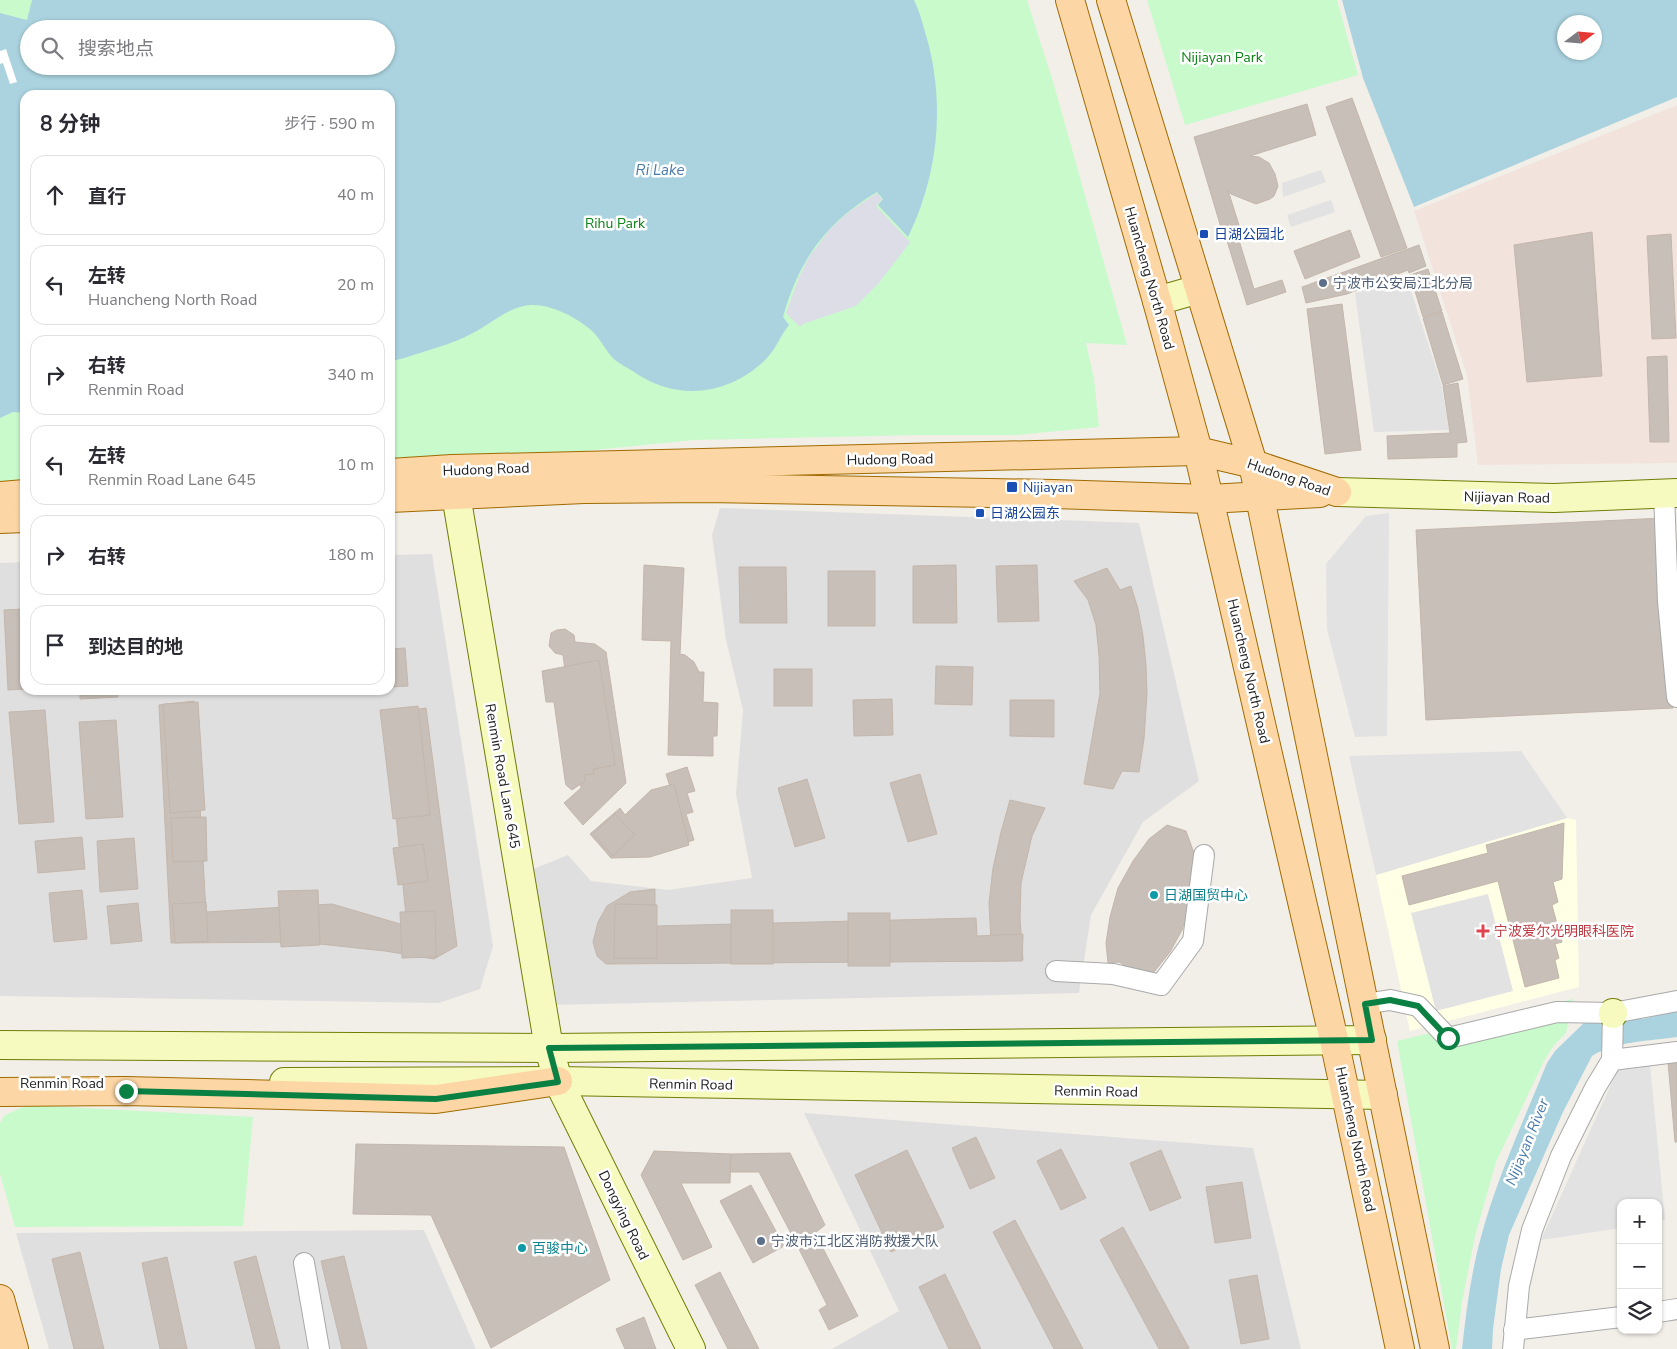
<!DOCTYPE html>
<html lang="zh">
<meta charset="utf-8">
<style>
:root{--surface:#fff;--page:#f2f2f3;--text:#2b2b33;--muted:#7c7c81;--line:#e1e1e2}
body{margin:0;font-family:"Nunito Sans","Noto Sans SC",sans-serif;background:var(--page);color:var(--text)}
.controls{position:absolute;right:15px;bottom:15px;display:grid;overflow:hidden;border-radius:10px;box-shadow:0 1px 4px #0004}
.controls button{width:45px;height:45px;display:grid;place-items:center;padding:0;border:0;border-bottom:1px solid var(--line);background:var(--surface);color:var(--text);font:25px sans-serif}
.compass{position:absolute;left:1557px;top:15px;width:45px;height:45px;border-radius:50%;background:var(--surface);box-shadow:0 1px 4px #0004;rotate:74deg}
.stop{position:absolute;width:15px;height:15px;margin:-11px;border:4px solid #0b8043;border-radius:50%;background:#fff}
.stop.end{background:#0b8043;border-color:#fff;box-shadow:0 1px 5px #0008}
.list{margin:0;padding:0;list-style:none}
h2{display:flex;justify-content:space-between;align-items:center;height:65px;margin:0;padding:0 20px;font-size:21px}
h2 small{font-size:16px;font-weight:400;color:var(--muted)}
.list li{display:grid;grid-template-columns:32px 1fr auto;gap:15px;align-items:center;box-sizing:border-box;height:80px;margin:0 10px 10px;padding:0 10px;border:1px solid var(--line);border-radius:15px}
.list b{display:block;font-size:19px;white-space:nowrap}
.list p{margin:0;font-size:16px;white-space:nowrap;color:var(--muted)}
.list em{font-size:16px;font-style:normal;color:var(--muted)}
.icon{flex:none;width:28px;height:28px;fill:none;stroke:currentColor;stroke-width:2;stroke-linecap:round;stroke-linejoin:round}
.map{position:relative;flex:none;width:1677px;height:1349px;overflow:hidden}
.search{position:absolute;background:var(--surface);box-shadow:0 1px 4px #0004;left:20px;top:20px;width:375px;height:55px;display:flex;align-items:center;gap:12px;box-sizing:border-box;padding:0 18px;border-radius:28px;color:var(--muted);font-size:19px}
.panel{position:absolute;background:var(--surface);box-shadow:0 1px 4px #0004;left:20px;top:90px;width:375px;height:605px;border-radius:15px}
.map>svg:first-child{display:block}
</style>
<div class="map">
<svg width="1677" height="1349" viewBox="0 0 1677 1349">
<rect width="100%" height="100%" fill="#f2efe9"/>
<!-- residential -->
<g fill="#e0dfdf">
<path d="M720,508L1139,523L1199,781L1143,822L1091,915L1079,993L551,1005L531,870L568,855L591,881L668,890L752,878L736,794L743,710L726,640L712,535Z"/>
<path d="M432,554L493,946L480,989L439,1003L0,996V563L25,562V690H390V555Z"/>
<path d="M804,1113L1253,1148L1301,1349H832L899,1311Z"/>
<path d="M424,1230L476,1349H49L16,1233Z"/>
</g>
<!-- education -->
<path fill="#ffffe5" d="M1567,818L1576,820L1579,987L1410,1031L1376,875Z"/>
<!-- military -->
<path fill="#f3e3dd" d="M1677,105V463L1478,465L1467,375L1414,211Z"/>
<!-- park -->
<g fill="#c8facc" fill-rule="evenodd">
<path d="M0,0H1027L1054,85L1127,345L1086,343L1094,379L1099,427L1017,435H919L694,440L544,455L390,461V95H25V484L0,482ZM29,29H386V66H29Z"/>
<path d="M1147,0H1337L1358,75L1185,125Z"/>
<path d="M1573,999L1566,1033L1554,1045L1544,1061L1496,1162L1475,1236L1462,1302L1456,1349H1452L1397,1041Z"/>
<path d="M28,1105L253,1117L243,1226L15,1227L0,1174V1123L5,1115Z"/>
</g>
<!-- parking -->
<g fill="#e2e2e2">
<path d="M1321,170L1326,182L1283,197L1282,183Z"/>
<path d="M1331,200L1335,212L1291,227L1287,215Z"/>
<path d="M1407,279L1441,383L1449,430L1374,432L1355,293Z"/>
<path d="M1389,513L1387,736L1355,737L1327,629L1326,564L1366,516Z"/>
<path d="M1521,751L1567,818L1376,875L1349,756Z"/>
<path d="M1488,894L1513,991L1436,1011L1411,913Z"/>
<path d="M1650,1065L1665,1220L1658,1221V1203H1621V1228L1541,1240L1618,1069Z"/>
</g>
<!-- plaza -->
<path fill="#dddde8" d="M877,193L882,199L876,206L910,242L908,245L878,284L856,306L803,324L800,327L786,313L799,277L809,257L830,229L850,211Z"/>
<!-- water -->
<g fill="#aad3df" fill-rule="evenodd">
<path d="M32,0H914C919,10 922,21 925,32C946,100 939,174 908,237L878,205L883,199L877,192C826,222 799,260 783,317L789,325C780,336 776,349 766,359C740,385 702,398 665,387C654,384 641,377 631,370C626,367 620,364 615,360C606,352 601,339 591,330C577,318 553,305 533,305C511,304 489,326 469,335C454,343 438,347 423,352C412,355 401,360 390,361V95H25V413L13,412L0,418V13L27,20ZM29,29H386V66H29Z"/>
<path d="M1342,0H1677V97L1414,207L1363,78ZM1594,22V52H1564V22Z"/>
<path d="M1677,1011V1037C1650,1041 1616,1041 1592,1056L1563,1112L1509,1235L1501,1269L1493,1329L1492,1349H1462C1466,1312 1471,1273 1481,1237C1497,1177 1524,1120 1547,1063L1555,1051L1588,1019H1642Z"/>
</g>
<!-- pier -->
<path fill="#fff" d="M6,49L17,82L10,84L3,63L0,64V51Z"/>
<!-- building -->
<g fill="#c7bfb8" stroke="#c4b6ab">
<path d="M1352,98L1407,248L1381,257L1326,107Z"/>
<path d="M1307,104L1316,135L1250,156L1259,157L1269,163L1275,174L1278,186L1274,196L1270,199L1256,204L1231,194L1228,190L1242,235L1225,241L1194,137Z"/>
<path d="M1350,230L1360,257L1305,279L1294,251Z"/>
<path d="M1592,232L1602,376L1527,382L1514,245Z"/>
<path d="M1671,234L1676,338L1652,339L1647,236Z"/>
<path d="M1238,237L1254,289L1282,280L1286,292L1247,305L1227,241Z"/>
<path d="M1419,245L1426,266L1409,273L1408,270L1347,294L1306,303L1302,287Z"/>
<path d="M1428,269L1442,311L1423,317L1410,275Z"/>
<path d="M1342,304L1361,450L1325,454L1307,309Z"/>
<path d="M1442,312L1463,379L1443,385L1423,318Z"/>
<path d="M1667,356L1669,442H1650L1647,357Z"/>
<path d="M1458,383L1467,442L1457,443V457L1388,459L1387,436L1450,433L1443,386Z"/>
<path d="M1663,518L1673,708L1426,720L1416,530Z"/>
<path d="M644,565L684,568L680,654L685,655L694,662L699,672H704L703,702L718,703L717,736H713V756L668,755L671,641L642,640Z"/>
<path d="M956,565L957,623H913V566Z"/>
<path d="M1037,565L1039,621L998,622L996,566Z"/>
<path d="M739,567H786L787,623H740Z"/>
<path d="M1107,568L1120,590L1131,586L1138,609L1143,636L1146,665L1147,693L1144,739L1139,772L1122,771L1113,789L1084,784L1100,693L1099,656L1096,625L1088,600L1074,581Z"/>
<rect x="828" y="571" width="47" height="55"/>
<path d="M25,609V689L8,690L4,610Z"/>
<path d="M565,629L574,635L575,642L595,644L606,652L626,783L583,825L564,803L581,788L563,655L555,653L549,646L551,633L557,630Z"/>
<path d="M405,648L408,686L390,687V649Z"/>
<path d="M599,660L615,765L593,769L594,774L584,775L585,781L572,790L566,785L565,780L554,702H546L542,671Z"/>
<path d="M936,666L973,667L972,705L935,704Z"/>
<rect x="774" y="669" width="38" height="37"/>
<path d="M80,690H117L118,697L80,699Z"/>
<path d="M892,699L893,735L854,736L853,700Z"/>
<path d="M1010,700H1054V737L1010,736Z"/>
<path d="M194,701L206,912L332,904L407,926L386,714L426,708L457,946L434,959L385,951L301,942L171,943L159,705Z"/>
<path d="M198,702L205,810L170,813L163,704Z"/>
<path d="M418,706L430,815L393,819L380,710Z"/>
<path d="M45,710L54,822L19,824L9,712Z"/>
<path d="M116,720L123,817L86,819L79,722Z"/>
<path d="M687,767L695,791L687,793L693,812L686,814L694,840L668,848L658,814L670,811L666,795L672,793L666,774Z"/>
<path d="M920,774L937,834L908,842L890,783Z"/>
<path d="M807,779L825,838L795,847L778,788Z"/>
<path d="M674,784L689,845L650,857L611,858L590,834L620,808L625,815L651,790Z"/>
<path d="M1010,800L1045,808L1032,836L1021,883L1020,919L1023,960L992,961L989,903L993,868L1001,832Z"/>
<path d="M615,814L635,835L613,856L593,834Z"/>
<path d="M206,817L207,861L173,862L171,818Z"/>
<path d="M1564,823L1562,879L1553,882L1558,902L1552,905L1562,942L1555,944L1559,958L1555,960L1559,978L1525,987L1498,881L1409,905L1402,876L1488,853L1486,845Z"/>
<path d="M1167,825L1186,831L1194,853L1195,871L1191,902L1182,930L1170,952L1150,977L1141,969H1131L1119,962L1108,963L1106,943L1110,917L1118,888L1133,861L1149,839Z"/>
<path d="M82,837L85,869L38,873L35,841Z"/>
<path d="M134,838L138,889L100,892L97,841Z"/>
<path d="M423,844L428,881L398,885L393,848Z"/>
<path d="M655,889V926L976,918L977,936L1023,934L1022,961L606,964L597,956L593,942L598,922L607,906L630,892Z"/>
<path d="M82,890L87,939L54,942L49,893Z"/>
<path d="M318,890L320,945L281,947L278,891Z"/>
<path d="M206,902L208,941L175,943L172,904Z"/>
<path d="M138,903L142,941L111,944L107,906Z"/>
<path d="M615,904L657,905V958H614Z"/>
<rect x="731" y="910" width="42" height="54"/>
<path d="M435,911L436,957L402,958L400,912Z"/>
<rect x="848" y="913" width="42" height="53"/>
<path d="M1677,1061V1142H1675L1668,1062Z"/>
<path d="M976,1137L995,1178L970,1189L952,1148Z"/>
<path d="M356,1144L564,1147L610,1280L491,1348L431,1215L353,1214Z"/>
<path d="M1061,1149L1086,1198L1061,1210L1037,1161Z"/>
<path d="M907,1150L944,1227L891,1252L855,1175Z"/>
<path d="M1161,1150L1181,1198L1150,1211L1130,1163Z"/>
<path d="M654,1151L731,1154L730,1183H681L712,1247L683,1260L641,1175Z"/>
<path d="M790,1153L825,1225L815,1233L796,1243L759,1172H730L731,1154Z"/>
<path d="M1242,1182L1251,1238L1215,1243L1206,1187Z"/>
<path d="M751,1185L784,1246L753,1263L720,1201Z"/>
<path d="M1015,1220L1083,1349H1054L993,1232Z"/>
<path d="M1123,1227L1189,1348L1186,1349H1159L1100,1240Z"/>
<path d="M815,1233L858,1316L829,1330L819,1310L827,1305L796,1243Z"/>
<path d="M80,1252L104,1349H74L52,1259Z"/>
<path d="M256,1256L280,1349H256L234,1262Z"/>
<path d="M344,1256L367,1349H342L321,1261Z"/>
<path d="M167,1257L187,1349H160L142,1263Z"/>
<path d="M720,1272L759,1349H728L695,1285Z"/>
<path d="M945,1274L981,1349H949L919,1287Z"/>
<path d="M1257,1275L1269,1339L1241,1344L1229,1280Z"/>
<path d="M644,1317L656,1349H625L616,1329Z"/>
</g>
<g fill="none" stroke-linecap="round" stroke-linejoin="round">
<!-- street casing -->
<g stroke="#a9a9a9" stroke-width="22">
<g id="street">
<path d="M1664,493L1668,601L1677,697"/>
<path d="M1056,971L1113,974L1161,985L1193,941L1204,855"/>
<path d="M1365,1004L1390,1000L1418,1006L1448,1038L1557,1012L1613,1013L1677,1001"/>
<path d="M1612,1060L1677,1052"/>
<path d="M304,1263L319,1349"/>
<path d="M1658,1312L1677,1309"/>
<path d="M1514,1330L1621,1317"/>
<path d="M1513,1349L1519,1286L1532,1230L1561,1156L1595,1088L1612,1060L1613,1014"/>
</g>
</g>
<!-- secondary casing -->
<g stroke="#707d05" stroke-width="30">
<g id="secondary">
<path d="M1157,301L1199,289"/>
<path d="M452,471L549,1048L558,1081L691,1349"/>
<path d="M1337,492L1554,498L1677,493"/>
<path d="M1613,1014V1013"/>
<path d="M0,1045L549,1048L1372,1040"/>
<path d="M284,1082L558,1081L1383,1095"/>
</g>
</g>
<!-- primary casing -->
<g stroke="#a06b00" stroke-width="30">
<g id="primary">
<path d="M1070,0L1157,301L1198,451L1334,1040L1400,1349"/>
<path d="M1111,0L1253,464L1435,1349"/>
<path d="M390,473L452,469L1198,451L1253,464L1337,492"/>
<path d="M0,496L25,494"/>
<path d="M390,498L584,489L708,488L1053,494L1209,499L1320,493"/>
<path d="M0,519L25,518"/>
<path d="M0,1092L126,1091L436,1099L558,1081"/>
<path d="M0,1299L14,1349"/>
</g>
</g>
<!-- street -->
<use href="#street" stroke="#fff" stroke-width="20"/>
<!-- secondary -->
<use href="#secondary" stroke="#f7fabf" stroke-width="28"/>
<!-- primary -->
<use href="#primary" stroke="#fcd6a4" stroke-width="28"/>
</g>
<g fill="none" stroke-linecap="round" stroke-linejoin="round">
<!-- route -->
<path stroke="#0b8043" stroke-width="6" d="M126,1091L436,1099L558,1082L549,1048L1372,1040L1365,1004L1390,1000L1418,1006L1448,1038"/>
</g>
<!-- markers -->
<g fill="#1a4fb4" stroke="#fff" stroke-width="2">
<rect x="1199" y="229" width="10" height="10" rx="2.5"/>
<rect x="1006" y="481" width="12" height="12" rx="2.5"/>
<rect x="975" y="508" width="10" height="10" rx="2.5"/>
</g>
<g fill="#5c6f8a" stroke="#fff" stroke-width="2">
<circle cx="1323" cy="283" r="5"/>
<circle cx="761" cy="1241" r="5"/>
</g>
<g fill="#0f9aa8" stroke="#fff" stroke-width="2">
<circle cx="1154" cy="895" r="5"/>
<circle cx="522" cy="1248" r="5"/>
</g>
<path fill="#e0444e" stroke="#fff" stroke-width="2" d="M1480.5 923.5h5v5h5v5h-5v5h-5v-5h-5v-5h5z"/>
<g text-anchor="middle" stroke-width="5" stroke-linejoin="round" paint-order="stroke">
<!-- park labels -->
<g font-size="14" fill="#0c8416" stroke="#fff">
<text x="1222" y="62">Nijiayan Park</text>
<text x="615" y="228">Rihu Park</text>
</g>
<!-- transit labels -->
<g font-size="14" fill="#164399" stroke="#fff" text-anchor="start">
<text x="1214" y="239">日湖公园北</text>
<text x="1023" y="492">Nijiayan</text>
<text x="990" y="518">日湖公园东</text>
</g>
<!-- street labels -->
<g font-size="14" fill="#222" stroke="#fff">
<text transform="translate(1150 278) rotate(74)" y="5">Huancheng North Road</text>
<text transform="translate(890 459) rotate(-1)" y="5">Hudong Road</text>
<text transform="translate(486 469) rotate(-2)" y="5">Hudong Road</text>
<text transform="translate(1289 477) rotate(19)" y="5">Hudong Road</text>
<text transform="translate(1507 497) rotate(1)" y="5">Nijiayan Road</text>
<text transform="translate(1249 671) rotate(77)" y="5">Huancheng North Road</text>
<text transform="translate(503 776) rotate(80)" y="5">Renmin Road Lane 645</text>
<text x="62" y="1088">Renmin Road</text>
<text transform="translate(691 1084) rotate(1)" y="5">Renmin Road</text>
<text transform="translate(1096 1091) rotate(1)" y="5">Renmin Road</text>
<text transform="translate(1356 1139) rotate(78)" y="5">Huancheng North Road</text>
<text transform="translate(624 1215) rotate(64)" y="5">Dongying Road</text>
</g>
<!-- service labels -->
<g font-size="14" fill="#4e5e75" stroke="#fff" text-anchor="start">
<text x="1333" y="288">宁波市公安局江北分局</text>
<text x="771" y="1246">宁波市江北区消防救援大队</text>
</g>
<!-- culture labels -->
<g font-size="14" fill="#0d838f" stroke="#fff" text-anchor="start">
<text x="1164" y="900">日湖国贸中心</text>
<text x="532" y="1253">百骏中心</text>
</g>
<!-- health labels -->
<g font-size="14" fill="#be3a42" stroke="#fff" text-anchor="start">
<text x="1494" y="936">宁波爱尔光明眼科医院</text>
</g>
<!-- water labels -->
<g font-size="15" font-style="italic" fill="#4a7aab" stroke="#fff">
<text x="660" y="175">Ri Lake</text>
<text transform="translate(1527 1142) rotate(-68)" y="5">Nijiayan River</text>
</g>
</g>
</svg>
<div class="controls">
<button>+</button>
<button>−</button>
<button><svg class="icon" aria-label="layers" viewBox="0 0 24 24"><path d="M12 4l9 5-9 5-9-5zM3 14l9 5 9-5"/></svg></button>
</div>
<svg class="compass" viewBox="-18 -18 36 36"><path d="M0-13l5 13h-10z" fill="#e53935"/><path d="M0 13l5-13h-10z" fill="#7c7c81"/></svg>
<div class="stop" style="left:1448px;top:1038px"></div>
<div class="stop end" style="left:126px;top:1091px"></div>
<div class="search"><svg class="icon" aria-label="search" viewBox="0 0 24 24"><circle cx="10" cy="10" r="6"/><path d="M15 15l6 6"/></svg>搜索地点</div>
<section class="panel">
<h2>8 分钟<small>步行 · 590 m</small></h2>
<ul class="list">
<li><svg class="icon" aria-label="ahead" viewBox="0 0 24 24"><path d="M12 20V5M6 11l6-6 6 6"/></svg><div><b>直行</b></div><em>40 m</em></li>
<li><svg class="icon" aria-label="left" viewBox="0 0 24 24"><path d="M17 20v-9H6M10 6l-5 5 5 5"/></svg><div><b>左转</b><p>Huancheng North Road</p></div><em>20 m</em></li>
<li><svg class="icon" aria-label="right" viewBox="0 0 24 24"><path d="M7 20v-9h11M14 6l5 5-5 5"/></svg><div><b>右转</b><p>Renmin Road</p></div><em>340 m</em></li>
<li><svg class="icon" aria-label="left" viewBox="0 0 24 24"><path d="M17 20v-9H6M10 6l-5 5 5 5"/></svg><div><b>左转</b><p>Renmin Road Lane 645</p></div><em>10 m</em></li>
<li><svg class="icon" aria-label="right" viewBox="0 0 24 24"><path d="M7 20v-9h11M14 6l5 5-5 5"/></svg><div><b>右转</b></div><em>180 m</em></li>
<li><svg class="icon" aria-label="arrive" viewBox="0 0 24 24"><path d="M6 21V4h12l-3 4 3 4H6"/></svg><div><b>到达目的地</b></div></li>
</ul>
</section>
</div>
